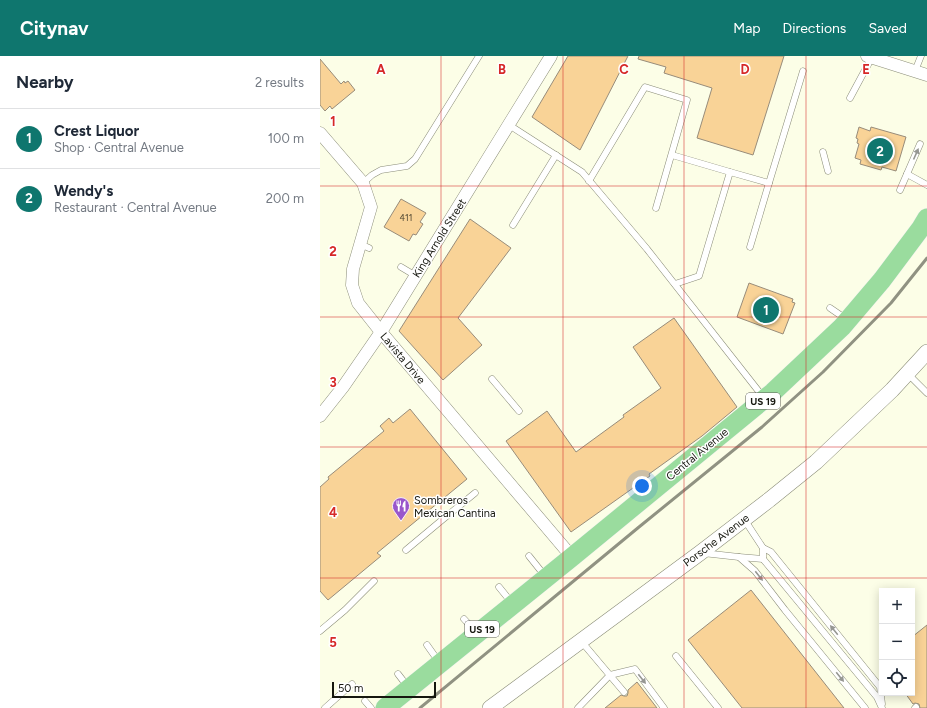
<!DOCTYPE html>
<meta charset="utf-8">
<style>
:root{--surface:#fff;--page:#f6f6f7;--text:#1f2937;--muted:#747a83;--line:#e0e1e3;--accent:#0f766e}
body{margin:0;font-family:Figtree,sans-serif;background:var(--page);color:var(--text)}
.controls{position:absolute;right:12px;bottom:12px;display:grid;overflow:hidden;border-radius:0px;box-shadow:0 2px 10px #0003}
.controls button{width:36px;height:36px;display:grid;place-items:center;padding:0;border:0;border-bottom:1px solid var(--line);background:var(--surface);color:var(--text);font:20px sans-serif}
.scale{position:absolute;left:12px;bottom:10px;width:104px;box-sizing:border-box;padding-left:4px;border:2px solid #16170f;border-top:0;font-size:11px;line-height:14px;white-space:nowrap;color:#16170f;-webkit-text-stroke:3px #fff;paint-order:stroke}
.you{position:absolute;left:322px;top:430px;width:14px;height:14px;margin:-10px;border:3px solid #fff;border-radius:50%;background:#1a73e8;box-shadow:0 0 0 6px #1a73e833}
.badge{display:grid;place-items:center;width:26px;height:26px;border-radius:50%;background:var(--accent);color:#fff;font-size:13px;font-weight:700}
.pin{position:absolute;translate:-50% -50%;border:2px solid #fff;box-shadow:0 1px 4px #0006}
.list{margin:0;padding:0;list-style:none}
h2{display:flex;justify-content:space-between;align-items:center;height:52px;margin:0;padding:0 16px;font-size:17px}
h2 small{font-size:13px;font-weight:400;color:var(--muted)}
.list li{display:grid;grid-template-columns:26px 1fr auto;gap:12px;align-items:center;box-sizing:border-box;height:60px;padding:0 16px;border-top:1px solid var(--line)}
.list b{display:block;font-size:15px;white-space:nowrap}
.list p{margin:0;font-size:13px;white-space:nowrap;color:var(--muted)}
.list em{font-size:13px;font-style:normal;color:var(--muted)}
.icon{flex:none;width:22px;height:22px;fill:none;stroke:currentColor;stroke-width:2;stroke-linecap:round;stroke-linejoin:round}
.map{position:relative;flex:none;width:607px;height:652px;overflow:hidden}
header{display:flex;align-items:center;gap:24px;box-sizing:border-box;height:56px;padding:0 20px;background:var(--accent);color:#fff}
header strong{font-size:19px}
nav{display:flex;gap:22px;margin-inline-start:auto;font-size:14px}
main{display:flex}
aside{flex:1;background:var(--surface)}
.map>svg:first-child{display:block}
</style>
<header>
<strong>Citynav</strong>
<nav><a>Map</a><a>Directions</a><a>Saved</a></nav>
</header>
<main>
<aside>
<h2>Nearby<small>2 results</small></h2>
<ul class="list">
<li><span class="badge">1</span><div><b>Crest Liquor</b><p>Shop · Central Avenue</p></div><em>100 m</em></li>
<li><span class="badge">2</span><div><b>Wendy's</b><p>Restaurant · Central Avenue</p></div><em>200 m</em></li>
</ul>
</aside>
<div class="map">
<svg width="607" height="652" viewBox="0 0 607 652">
<rect width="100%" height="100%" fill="#fcfee7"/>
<!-- building -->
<g fill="#f9d397" stroke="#988c7a">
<path d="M248,0H308L260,94L212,61Z"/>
<path d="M319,0H464L433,99L377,82L392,32L344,17L346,11L318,3Z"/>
<path d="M0,3L21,28L24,25L25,27L28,25L35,34L12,53L10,50L5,55L0,49Z"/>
<path d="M539,71L550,75L551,71L586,81L576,115L562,111L561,114L540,108L541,104L535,102L539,88L537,87L538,83L536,82Z"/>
<path d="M81,143L106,157L100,166L103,168L96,179L93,178L89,185L64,171Z"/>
<path d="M150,163L191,192L138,262L162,289L123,324L79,275Z"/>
<path d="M429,227L473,243L472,246L475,247L463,278L417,261Z"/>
<path d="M354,262L417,351L382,380L329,418L330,420L251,476L186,385L227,355L256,396L304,361L303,359L341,332L313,291Z"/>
<path d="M90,353L147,423L57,497L61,500L8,544L0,535V431L9,423L8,421L64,375L60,370L69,362L73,367Z"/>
<path d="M431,534L524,652H422L368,584Z"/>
<path d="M607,569V652H600L599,648L595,647L593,648L585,637H592V581Z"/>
<path d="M317,626L337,652H285L301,639L304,640H307L308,637V634Z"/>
</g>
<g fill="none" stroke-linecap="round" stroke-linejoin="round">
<!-- service casing -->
<g stroke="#8b8d79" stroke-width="7">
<g id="service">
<path d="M595,15L601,0"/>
<path d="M530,42L552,1"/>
<path d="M189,69L262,116L327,193L444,342"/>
<path d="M503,96L508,115"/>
<path d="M352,99L410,116L379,220L355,228"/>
<path d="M410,116L449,127L483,15"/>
<path d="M587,118L607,129"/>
<path d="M269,125L325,31L367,44L336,152"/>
<path d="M43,127L52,119L61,114L87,110L95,103L159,0"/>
<path d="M580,134L600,88"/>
<path d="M193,169L236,99"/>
<path d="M40,188L49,192"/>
<path d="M430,191L449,127"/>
<path d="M81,211L96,220"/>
<path d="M510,252L526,263"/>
<path d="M587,317L607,337"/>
<path d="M172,323L199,355"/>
<path d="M424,463L443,492V503L557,641L562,652"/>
<path d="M443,492L451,496L560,631L562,648"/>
<path d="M86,494L122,464L155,437"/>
<path d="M383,497L419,501L435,515L465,554L545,652"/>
<path d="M209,500L225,520"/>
<path d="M419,501L443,503"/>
<path d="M179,531L192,547"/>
<path d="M144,563L156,576"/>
<path d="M0,575L25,554L54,525"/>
<path d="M261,585L304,636"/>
<path d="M107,589L119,606"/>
<path d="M356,600L398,652"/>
<path d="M78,618L88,631"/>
<path d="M45,645L51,652"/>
<path d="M5,652L32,628"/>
<path d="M258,652L290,619L315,613L344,652"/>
<path d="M595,652L596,651"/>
</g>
</g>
<!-- minor casing -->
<g stroke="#8b8d79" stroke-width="13">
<g id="minor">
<path d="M547,0L607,19"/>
<path d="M0,77L43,127L51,151L33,213L32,229L38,247L61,276L252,501"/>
<path d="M0,360L23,331L61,276L231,0"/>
</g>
</g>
<!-- tertiary casing -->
<g stroke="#8b8d79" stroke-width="16">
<path id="tertiary" d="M170,652L380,497L449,444L496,406L572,334L607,296"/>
</g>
<!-- primary casing -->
<g stroke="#f1f1f1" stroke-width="20">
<path id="primary" d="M65,652L252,501L453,336L522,271L562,224L601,172L607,162"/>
</g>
<!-- service -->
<use href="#service" stroke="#fff" stroke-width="6"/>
<!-- minor -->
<use href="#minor" stroke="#fff" stroke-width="12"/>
<!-- tertiary -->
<use href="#tertiary" stroke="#fff" stroke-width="15"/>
<!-- primary -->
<use href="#primary" stroke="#9adc9e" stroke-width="19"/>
<!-- rail -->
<path stroke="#909282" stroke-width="3" d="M100,652L319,471L442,371L503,316L571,247L607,202"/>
</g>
<!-- one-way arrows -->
<defs><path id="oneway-solid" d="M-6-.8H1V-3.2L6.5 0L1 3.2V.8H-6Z"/></defs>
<g fill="#969793">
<use href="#oneway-solid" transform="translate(596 98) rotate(-66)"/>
<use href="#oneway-solid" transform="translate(439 520) rotate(52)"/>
<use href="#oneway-solid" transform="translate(514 574) rotate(-129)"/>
<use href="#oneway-solid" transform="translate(520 621) rotate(51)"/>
<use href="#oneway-solid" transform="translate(322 623) rotate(52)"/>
</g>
<!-- grid -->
<path fill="none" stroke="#d62828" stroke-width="1" stroke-opacity="0.55" d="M121,0V652M243,0V652M364,0V652M486,0V652M0,130H607M0,261H607M0,391H607M0,522H607"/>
<!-- icons -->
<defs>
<g id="restaurant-pin" transform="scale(0.9)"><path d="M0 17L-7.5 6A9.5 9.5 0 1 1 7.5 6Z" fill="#9956cb" stroke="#fff"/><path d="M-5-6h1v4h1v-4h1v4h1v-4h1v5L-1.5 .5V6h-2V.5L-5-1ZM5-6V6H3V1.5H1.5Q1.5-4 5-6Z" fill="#fff"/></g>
</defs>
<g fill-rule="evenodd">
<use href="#restaurant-pin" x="81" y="450"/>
</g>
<g text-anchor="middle" stroke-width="3" stroke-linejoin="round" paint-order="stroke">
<!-- number labels -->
<g font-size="9" fill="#4f4631">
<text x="86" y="165">411</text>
</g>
<!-- shield labels -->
<g fill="#fff" stroke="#5c5d57" stroke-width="1">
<rect x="426" y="337" width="34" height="16" rx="3"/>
<rect x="145" y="565" width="34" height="16" rx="3"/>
</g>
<g font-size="10" font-weight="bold" fill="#16170f">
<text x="443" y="349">US 19</text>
<text x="162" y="577">US 19</text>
</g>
<!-- street labels -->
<g font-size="11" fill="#16170f" stroke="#fff">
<text transform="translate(119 182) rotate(-58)" y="4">King Arnold Street</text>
<text transform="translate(83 302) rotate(50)" y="4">Lavista Drive</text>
<text transform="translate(377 398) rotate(-39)" y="4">Central Avenue</text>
<text transform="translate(396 484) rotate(-37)" y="4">Porsche Avenue</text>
</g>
<!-- poi labels -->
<g font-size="11" fill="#16170f" stroke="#fff" text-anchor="start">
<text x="94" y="448">Sombreros<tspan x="94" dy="13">Mexican Cantina</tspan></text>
</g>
</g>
<g font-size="13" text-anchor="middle" font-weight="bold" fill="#d62828" stroke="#fff" stroke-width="3" stroke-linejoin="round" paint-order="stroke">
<text x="61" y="18">A</text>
<text x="182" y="18">B</text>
<text x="304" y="18">C</text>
<text x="425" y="18">D</text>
<text x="546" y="18">E</text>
<text x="13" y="70">1</text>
<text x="13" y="200">2</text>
<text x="13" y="331">3</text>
<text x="13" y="461">4</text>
<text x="13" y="591">5</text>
</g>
</svg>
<div class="controls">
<button>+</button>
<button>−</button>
<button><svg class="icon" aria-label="locate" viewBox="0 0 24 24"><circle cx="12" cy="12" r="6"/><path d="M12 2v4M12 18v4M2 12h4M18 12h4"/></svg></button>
</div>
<div class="scale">50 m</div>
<div class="you"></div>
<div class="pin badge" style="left:446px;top:254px">1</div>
<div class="pin badge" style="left:560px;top:95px">2</div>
</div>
</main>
